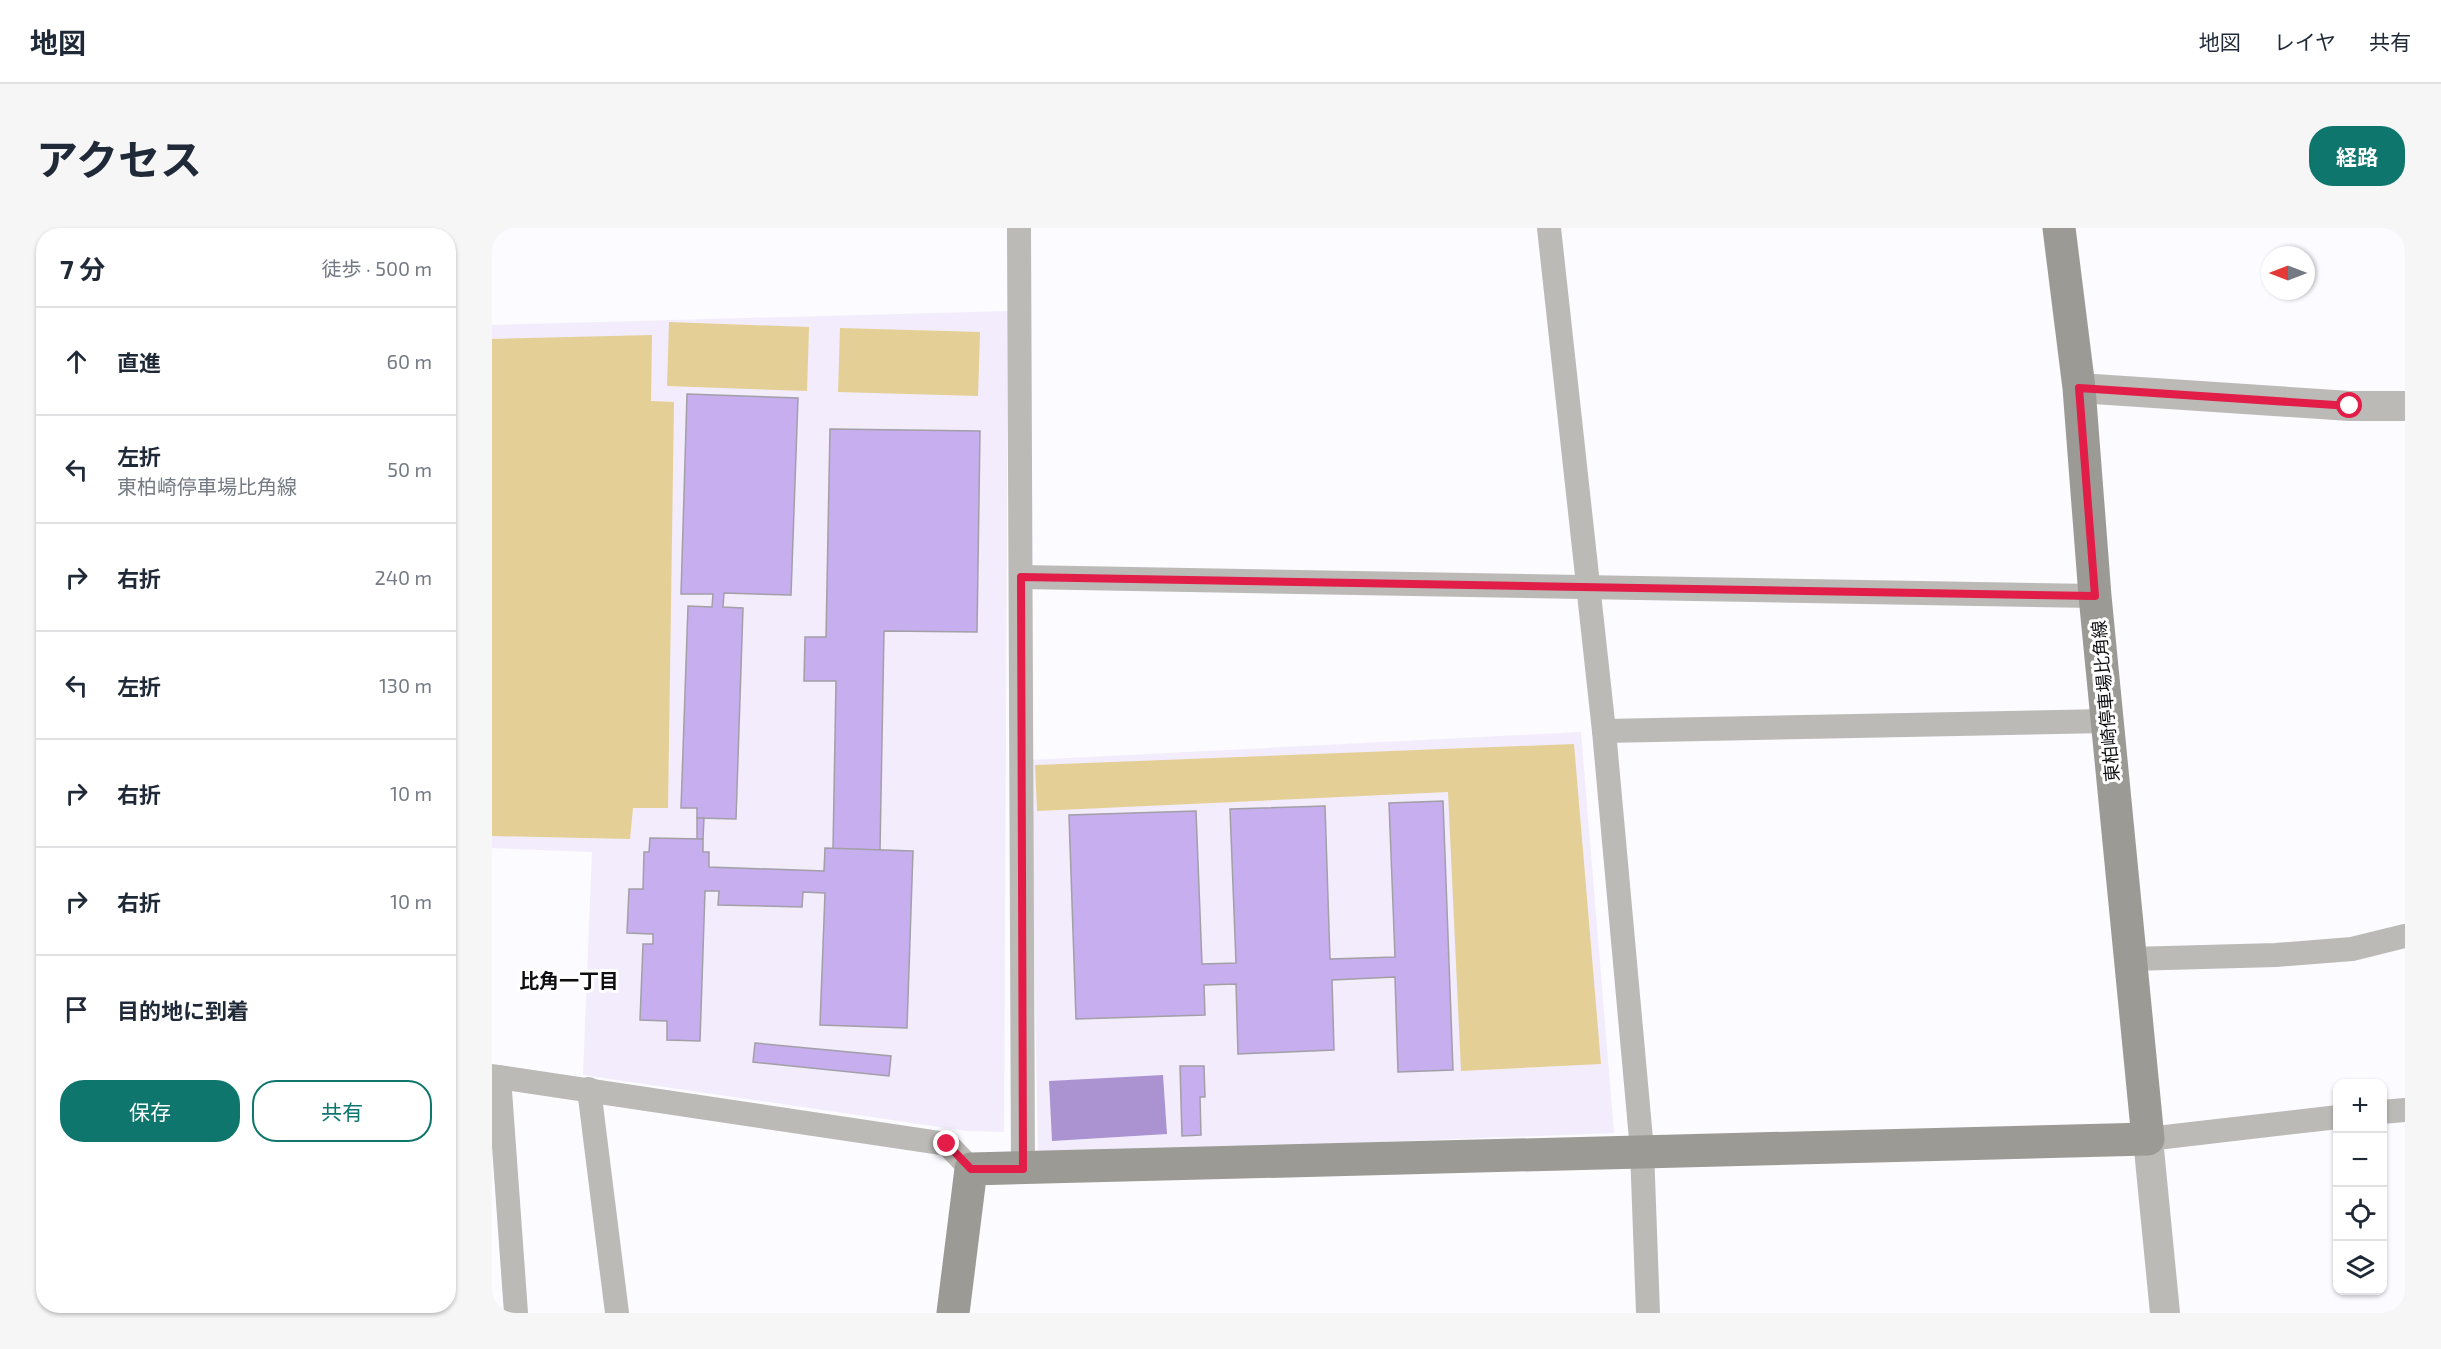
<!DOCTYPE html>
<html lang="ja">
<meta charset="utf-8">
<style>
:root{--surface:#fff;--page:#f6f6f7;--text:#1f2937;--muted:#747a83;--line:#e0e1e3;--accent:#0f766e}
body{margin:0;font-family:"Exo 2","Noto Sans JP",sans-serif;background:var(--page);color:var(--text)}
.controls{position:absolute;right:18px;bottom:18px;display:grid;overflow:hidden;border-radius:12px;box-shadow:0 2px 4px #0004}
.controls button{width:54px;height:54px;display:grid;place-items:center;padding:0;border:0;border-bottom:2px solid var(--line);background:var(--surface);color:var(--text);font:30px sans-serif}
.compass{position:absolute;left:1769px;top:18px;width:54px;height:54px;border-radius:50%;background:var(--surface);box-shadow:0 2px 4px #0004;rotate:270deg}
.stop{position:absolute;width:18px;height:18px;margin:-14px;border:4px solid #e11d48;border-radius:50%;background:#fff}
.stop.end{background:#e11d48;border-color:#fff;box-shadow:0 2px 6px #0008}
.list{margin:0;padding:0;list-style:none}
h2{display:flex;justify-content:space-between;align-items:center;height:78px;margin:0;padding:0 24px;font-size:26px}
h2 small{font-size:20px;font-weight:400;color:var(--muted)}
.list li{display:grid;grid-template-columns:39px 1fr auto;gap:18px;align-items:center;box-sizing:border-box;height:108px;padding:0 24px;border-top:2px solid var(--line)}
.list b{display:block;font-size:22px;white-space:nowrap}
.list p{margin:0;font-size:20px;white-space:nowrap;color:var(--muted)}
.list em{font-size:20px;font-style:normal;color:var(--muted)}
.actions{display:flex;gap:12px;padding:18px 24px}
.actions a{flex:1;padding:14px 0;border:2px solid var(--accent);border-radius:24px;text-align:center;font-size:21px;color:var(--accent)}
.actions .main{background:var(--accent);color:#fff}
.icon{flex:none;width:33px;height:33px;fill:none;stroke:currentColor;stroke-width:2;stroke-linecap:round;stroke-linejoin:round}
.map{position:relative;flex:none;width:1913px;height:1085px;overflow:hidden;border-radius:24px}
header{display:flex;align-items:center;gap:36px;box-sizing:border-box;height:84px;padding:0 30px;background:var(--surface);border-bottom:2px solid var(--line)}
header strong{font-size:28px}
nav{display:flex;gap:33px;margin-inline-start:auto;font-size:21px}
.intro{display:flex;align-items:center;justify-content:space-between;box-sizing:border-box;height:144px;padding:0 36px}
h1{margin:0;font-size:42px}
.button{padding:15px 27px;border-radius:24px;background:var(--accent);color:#fff;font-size:21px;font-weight:700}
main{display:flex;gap:36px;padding:0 36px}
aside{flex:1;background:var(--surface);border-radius:24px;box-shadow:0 2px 4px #0004}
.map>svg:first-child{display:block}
</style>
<header>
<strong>地図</strong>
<nav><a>地図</a><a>レイヤ</a><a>共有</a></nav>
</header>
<div class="intro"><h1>アクセス</h1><a class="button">経路</a></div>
<main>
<aside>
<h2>7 分<small>徒歩 · 500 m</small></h2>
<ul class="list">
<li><svg class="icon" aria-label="ahead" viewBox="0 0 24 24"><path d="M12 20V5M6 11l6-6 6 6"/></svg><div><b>直進</b></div><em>60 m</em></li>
<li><svg class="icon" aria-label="left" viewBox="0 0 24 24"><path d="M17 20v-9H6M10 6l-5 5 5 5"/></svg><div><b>左折</b><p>東柏崎停車場比角線</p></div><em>50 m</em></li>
<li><svg class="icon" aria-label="right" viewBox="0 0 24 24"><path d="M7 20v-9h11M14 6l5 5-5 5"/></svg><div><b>右折</b></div><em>240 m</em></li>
<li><svg class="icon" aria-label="left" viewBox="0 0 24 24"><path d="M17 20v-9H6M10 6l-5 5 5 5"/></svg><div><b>左折</b></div><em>130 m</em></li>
<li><svg class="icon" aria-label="right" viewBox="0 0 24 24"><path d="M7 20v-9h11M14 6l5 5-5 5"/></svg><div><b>右折</b></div><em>10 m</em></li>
<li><svg class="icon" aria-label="right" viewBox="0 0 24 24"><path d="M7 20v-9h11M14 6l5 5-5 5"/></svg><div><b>右折</b></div><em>10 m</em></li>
<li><svg class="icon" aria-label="arrive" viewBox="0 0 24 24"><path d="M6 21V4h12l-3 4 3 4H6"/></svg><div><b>目的地に到着</b></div></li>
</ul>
<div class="actions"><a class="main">保存</a><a>共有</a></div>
</aside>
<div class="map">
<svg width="1913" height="1085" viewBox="0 0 1913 1085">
<rect width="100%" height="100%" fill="#fcfbff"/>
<!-- built -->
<g fill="#f2ecfc">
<path d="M516,83L512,904L475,903L91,847L100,624L0,620V97Z"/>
<path d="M1089,504L1122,905L546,927L539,532Z"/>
</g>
<!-- green -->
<g fill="#e4d096">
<path d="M177,94L317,99L315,163L175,158Z"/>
<path d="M348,100L488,104L486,168L346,164Z"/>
<path d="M160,107L159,173L182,174L176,580H141L138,611L0,608V111Z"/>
<path d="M1082,516L1109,836L969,843L956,564L545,583L543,537Z"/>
</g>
<!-- water -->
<path fill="#ab93d1" d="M671,847L675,906L560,913L557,853Z"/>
<!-- building -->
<g fill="#c7aeee" stroke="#a29fa7" stroke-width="1.5">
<path d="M195,166L306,170L299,367L232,365L231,379L251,380L244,591L205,590V580H189L196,378L220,379L221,366H189Z"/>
<path d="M338,201L488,203L485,404L392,403L388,622L341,621L344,453H312L313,409H334Z"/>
<path d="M951,573L961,842L906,844L903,749L840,752L842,822L746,826L744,756L712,757L713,787L584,791L577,587L704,583L710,736L744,735L738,581L833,578L838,731L903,729L897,575Z"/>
<path d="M205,590H212L211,611H205Z"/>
<path d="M158,610L211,611V624H217V639L332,643L333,620L421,623L415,800L328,797L333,665L311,664L310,679L226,677L227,663H213L208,813L175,812V793L148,792L151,716H161V706L135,705L137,661H151L152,624H157Z"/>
<path d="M263,815L399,828L397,848L261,834Z"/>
<path d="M688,838H712L713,869H708L709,907L690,908Z"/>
</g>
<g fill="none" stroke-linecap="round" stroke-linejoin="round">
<!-- minor -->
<g stroke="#bbbab6" stroke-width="24">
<path d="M527,0L531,941"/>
<path d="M1057,0L1112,503L1150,922L1156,1085"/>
<path d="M529,349L1603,368"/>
<path d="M1112,503L1615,493"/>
<path d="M1638,731L1784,727L1860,721L1913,708"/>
<path d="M0,848L455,916L479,941"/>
<path d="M7,849L24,1085"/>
<path d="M97,861L125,1085"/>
<path d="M1890,884L1913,882"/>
<path d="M1656,911L1846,889"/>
</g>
<!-- tertiary -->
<g stroke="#bbbab6" stroke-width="30">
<path d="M1587,160L1858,178H1913"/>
<path d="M1656,911L1673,1085"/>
</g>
<!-- secondary -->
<path stroke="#9c9a94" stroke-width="33" d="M461,1085L479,941L1656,911L1603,368L1587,160L1567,0"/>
</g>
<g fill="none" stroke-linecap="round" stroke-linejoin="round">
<!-- route -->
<path stroke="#e11d48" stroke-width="8" d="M455,916L479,941H531L529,349L1603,368L1587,160L1858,178"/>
</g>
<g text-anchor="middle" stroke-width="6" stroke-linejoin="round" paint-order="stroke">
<!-- street labels -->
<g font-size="18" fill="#0e0d10" stroke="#fff">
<text transform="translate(1614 473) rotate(-95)" y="6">東柏崎停車場比角線</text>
</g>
<!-- neighbourhood labels -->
<g font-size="20" font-weight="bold" fill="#0e0d10" stroke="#fff">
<text x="77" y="760">比角一丁目</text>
</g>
</g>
</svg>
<div class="controls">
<button>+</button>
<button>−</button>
<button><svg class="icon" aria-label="locate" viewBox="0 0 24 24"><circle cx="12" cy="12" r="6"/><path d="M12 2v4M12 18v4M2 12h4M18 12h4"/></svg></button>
<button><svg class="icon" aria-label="layers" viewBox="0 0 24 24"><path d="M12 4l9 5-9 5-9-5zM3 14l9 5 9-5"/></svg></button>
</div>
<svg class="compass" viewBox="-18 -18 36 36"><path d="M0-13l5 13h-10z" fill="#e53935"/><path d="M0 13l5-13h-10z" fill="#747a83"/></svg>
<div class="stop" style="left:1858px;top:178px"></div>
<div class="stop end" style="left:455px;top:916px"></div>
</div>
</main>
